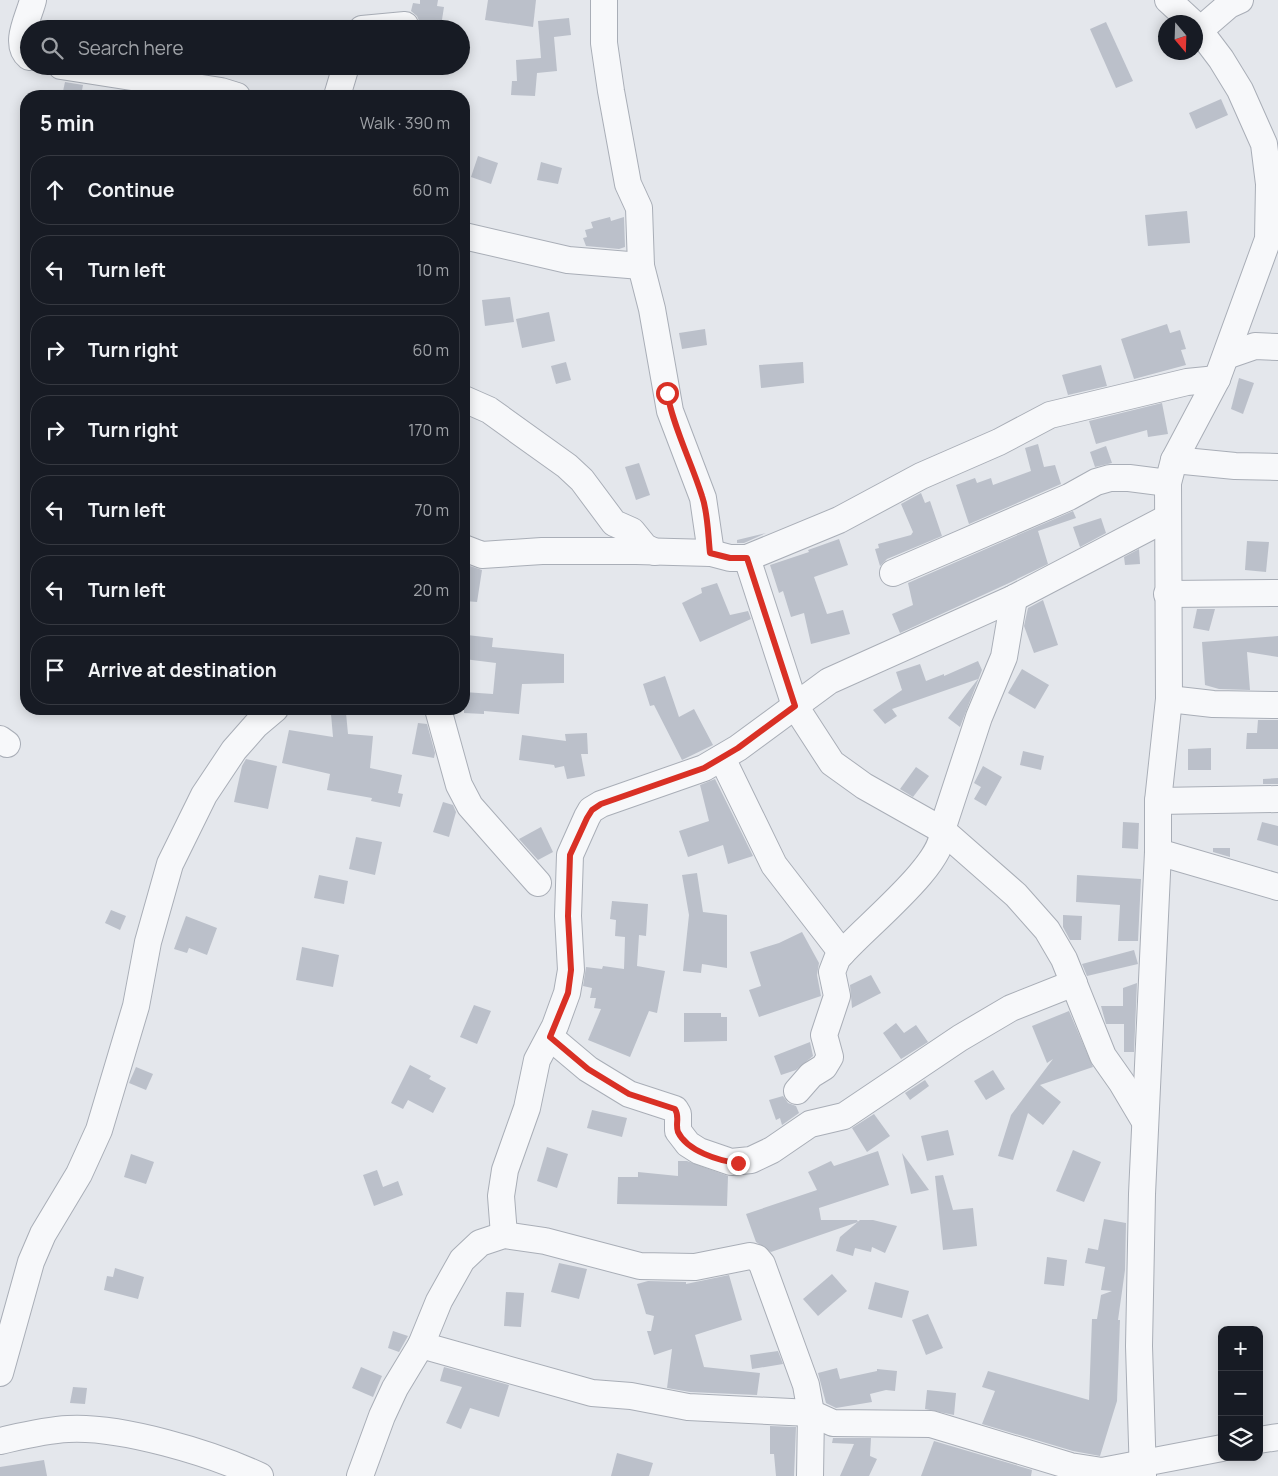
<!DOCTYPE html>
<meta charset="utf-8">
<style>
:root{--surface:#171b24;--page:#242831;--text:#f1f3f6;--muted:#9ea1a6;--line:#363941}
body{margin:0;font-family:Manrope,sans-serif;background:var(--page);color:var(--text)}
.controls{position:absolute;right:15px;bottom:15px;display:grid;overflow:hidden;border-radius:10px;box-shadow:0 2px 12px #0003}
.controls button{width:45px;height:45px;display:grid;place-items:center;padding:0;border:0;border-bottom:1px solid var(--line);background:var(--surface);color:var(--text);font:25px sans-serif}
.compass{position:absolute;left:1158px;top:15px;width:45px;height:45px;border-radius:50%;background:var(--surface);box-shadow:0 2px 12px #0003;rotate:161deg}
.stop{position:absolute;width:15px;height:15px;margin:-11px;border:4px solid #d93025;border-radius:50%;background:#fff}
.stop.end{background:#d93025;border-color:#fff;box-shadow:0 1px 5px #0008}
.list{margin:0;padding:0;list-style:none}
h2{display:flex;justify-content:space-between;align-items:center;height:65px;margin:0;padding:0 20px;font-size:21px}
h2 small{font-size:16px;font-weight:400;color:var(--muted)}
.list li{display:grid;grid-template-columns:32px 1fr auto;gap:15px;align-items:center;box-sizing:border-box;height:70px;margin:0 10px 10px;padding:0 10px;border:1px solid var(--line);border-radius:20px}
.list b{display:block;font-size:19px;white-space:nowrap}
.list em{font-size:16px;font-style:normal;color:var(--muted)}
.icon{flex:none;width:28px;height:28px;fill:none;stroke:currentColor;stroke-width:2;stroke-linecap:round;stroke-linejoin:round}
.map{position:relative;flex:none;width:1278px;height:1476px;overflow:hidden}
.search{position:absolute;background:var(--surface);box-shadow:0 2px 12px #0003;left:20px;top:20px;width:450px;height:55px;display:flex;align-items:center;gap:12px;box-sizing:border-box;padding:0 18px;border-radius:28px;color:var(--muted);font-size:19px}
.panel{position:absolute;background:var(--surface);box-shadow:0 2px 12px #0003;left:20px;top:90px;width:450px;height:625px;border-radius:20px}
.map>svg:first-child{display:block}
</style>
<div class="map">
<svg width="1278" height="1476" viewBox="0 0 1278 1476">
<rect width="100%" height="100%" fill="#e4e7ec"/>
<!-- building -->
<g fill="#bbc0ca">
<path d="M420,0H438L437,6L444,7L441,26L420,23L417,16L411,11L413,3L420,4Z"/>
<path d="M488,0H536L533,27L485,20Z"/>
<path d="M569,18L571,35L554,37L557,71L537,73L535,96L511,95L512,81H517L516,60L541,58L538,21Z"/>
<path d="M1106,22L1133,81L1116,88L1090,29Z"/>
<path d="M65,82L83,85L81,96H62Z"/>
<path d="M1221,99L1228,115L1196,129L1189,113Z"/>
<path d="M478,156L498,163L491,184L471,177Z"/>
<path d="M541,162L562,168L558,184L537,180Z"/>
<path d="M1187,211L1190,243L1148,246L1145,215Z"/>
<path d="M610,217L611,221L624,217L625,247L619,249L586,246L583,238L587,237L585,230L593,228L591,222Z"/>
<path d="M510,297L514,322L485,326L482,300Z"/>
<path d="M549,312L555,341L522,348L516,319Z"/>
<path d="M1167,324L1170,333L1180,330L1186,349L1181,350L1186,365L1134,379L1121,339Z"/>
<path d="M705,329L707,345L682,349L679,333Z"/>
<path d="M566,362L571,380L556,384L551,366Z"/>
<path d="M803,362L804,383L761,388L759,365Z"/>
<path d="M1101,365L1107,386L1068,395L1062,375Z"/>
<path d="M1239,378L1254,383L1243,414L1231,409Z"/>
<path d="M1162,403L1168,434L1148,437L1147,430L1096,444L1089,421Z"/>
<path d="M1038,444L1044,467L1055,465L1061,484L969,524L956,485L975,478L977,483L991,478L993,485L1031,471L1025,448Z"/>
<path d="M1106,446L1112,463L1095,467L1090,452Z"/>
<path d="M639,463L650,495L636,500L625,467Z"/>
<path d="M921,493L925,503L930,501L942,536L887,559L880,566L875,549L879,548L878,544L911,535L913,532L901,504Z"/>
<path d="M1073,511L1076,518L1038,531L1048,564L1007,584L900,633L892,614L913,605L908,583Z"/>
<path d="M1101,518L1106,533L1080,547L1073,527Z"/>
<path d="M766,533L744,543H737V540Z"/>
<path d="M839,539L848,565L814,577L827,614L843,610L850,634L811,644L804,613L791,617L783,591L779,593L770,565L809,552L808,550Z"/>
<path d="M1247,541L1269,542L1266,572L1245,570Z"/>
<path d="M1139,549L1140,564L1125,565L1124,557Z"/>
<path d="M464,564L482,570L477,602L464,601Z"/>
<path d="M717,583L730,615L748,611L751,619L700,642L682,603L702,593L701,588Z"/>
<path d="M1043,600L1058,645L1034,653L1024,626L1028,608Z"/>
<path d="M1197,609H1215L1209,631L1193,628Z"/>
<path d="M467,635L493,638L492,647L564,654V683L522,684L519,714L484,711V714L464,713V692L493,694L496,663L464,659Z"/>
<path d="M1278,636V657L1247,652L1250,690L1219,689L1205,685L1202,642Z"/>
<path d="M978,661L982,670L960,727L948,718L978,679L892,709L897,716L885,724L873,710L902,690L896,672L920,664L926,681L944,674V676Z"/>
<path d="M1022,669L1049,685L1035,709L1008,693Z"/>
<path d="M665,676L679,717L694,709L713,745L682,760L654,705L650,706L643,684Z"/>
<path d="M346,713L348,734L373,736L370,768L402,775L398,793L403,794L400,807L371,801L372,798L327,790L330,774L282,763L289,730L333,737L331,714Z"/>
<path d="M1258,720H1278V749H1246L1247,733H1257Z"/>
<path d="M418,723L427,724L435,753L434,758L412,754Z"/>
<path d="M587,733L588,754H581L585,776L567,779L564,766L555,768L554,765L519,760L522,735L566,741L565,734Z"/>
<path d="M1211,748V770H1188V749Z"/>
<path d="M1023,751L1044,756L1041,770L1020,765Z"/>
<path d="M246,759L277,766L268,809L234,802L242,766Z"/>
<path d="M983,766L1002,777L986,806L974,799L981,787L974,783Z"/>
<path d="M916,767L929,776L913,797L900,789Z"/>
<path d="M1278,778V784H1263V779Z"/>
<path d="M715,779L753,856L728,864L723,845L688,857L679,831L709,821L700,785Z"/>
<path d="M443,802L453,805L456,812L449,837L433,832Z"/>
<path d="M1123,822L1139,823L1138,849L1122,848Z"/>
<path d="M1262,822L1278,826V846L1257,840Z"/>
<path d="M541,827L553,852L538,860L519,839Z"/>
<path d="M356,837L382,842L375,875L349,869Z"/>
<path d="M1213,848H1230V857L1213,852Z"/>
<path d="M697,873L703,912L727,915V968L702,964L701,973L683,971L689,915L682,875Z"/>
<path d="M319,875L348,881L344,904L314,898Z"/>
<path d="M1077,875L1141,879L1138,941H1118L1120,905L1076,902Z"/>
<path d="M612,901L648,904L646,936L639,935L637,966L665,971L657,1013L649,1011L630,1057L588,1040L601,1009L594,1008L596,998H590L592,988L583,986L586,967L602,969L603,966L624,969L625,937L615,936L616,920L610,919Z"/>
<path d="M111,910L126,916L120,930L105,923Z"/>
<path d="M1063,915L1082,916L1081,940H1070L1063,927Z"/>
<path d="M186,916L217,928L207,955L189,948L187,953L174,949Z"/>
<path d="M802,932L819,963L817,975L821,996L759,1017L749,990L761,986L750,952L779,943Z"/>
<path d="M302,947L339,955L333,987L296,980Z"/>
<path d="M1134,950L1138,964L1087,976L1082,964Z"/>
<path d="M871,975L881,993L852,1008L850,985Z"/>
<path d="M1137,983L1134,1052H1124V1024H1106L1101,1006H1123V988Z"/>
<path d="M474,1005L491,1011L477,1044L460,1037Z"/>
<path d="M1069,1011L1093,1067L1040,1085L1061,1102L1043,1125L1028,1113L1013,1160L998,1156L1011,1115L1053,1059L1047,1063L1032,1026Z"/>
<path d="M684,1013H721V1017H727V1041L684,1042Z"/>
<path d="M896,1023L904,1033L916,1025L928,1042L901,1059L883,1033Z"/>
<path d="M810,1042L813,1056L796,1070L781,1075L774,1056Z"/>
<path d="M410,1065L431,1076L429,1079L446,1088L433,1113L408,1100L403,1109L391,1103Z"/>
<path d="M136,1067L153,1074L146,1090L129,1083Z"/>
<path d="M993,1070L1005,1089L986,1100L974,1081Z"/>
<path d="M925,1080L929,1086L910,1100L905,1093Z"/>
<path d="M783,1096L788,1103L796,1106L799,1113L782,1125L780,1118L776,1120L769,1100Z"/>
<path d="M592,1110L627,1118L622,1137L587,1128Z"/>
<path d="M874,1114L890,1136L867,1152L852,1128Z"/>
<path d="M948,1130L954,1155L927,1161L921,1136Z"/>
<path d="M547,1147L568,1154L557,1188L537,1181Z"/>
<path d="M1073,1150L1101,1162L1084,1202L1056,1191Z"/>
<path d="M878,1151L889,1185L819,1208L821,1220H857L858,1222L771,1252L756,1242L746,1214L817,1190L808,1172L831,1161L834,1166Z"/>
<path d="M902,1153L929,1190L911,1194Z"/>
<path d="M131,1154L154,1162L146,1184L124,1177Z"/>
<path d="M678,1161H687L728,1176L727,1206L617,1204L618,1177H638V1172L678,1176Z"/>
<path d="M377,1170L383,1187L398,1181L403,1195L374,1206L363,1175Z"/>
<path d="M943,1175L953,1210L973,1208L977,1246L943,1250L935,1176Z"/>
<path d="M1104,1219L1126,1223L1125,1270L1118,1320H1120L1117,1401L1100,1456L1073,1451L982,1424L995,1391L982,1387L988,1371L1089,1400L1092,1319H1097L1101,1295L1112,1291L1101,1290L1105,1267L1085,1263L1088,1248L1098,1250Z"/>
<path d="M860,1220H873L897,1226L885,1253L872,1247L871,1252L855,1248L853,1256L836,1251L840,1237Z"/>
<path d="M1047,1257L1067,1260L1064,1286L1044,1284Z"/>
<path d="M559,1263L587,1269L579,1299L551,1292Z"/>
<path d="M115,1268L144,1277L138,1299L104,1290L107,1276L113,1277Z"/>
<path d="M832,1274L847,1291L818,1316L803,1299Z"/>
<path d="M729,1275L742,1320L695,1335L704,1367L760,1373L757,1395L690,1392L667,1388L672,1349L654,1355L647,1331H651L654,1316L646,1314L637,1284L648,1281L686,1282V1284Z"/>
<path d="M875,1282L909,1291L902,1318L868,1309Z"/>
<path d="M506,1292L524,1293L521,1327L504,1326Z"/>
<path d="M928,1314L943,1348L926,1355L912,1320Z"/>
<path d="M393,1331L408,1336L399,1352L388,1348Z"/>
<path d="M778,1351L783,1364L752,1369L750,1355Z"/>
<path d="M361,1367L382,1376L373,1397L352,1388Z"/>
<path d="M444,1367L509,1385L499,1417L470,1408L461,1429L446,1423L462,1387L440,1381Z"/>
<path d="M837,1368L840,1379L877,1371V1369L897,1371L895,1391L886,1390L870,1394L872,1402L836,1408L826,1403L818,1373Z"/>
<path d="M73,1387L87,1388L85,1404L70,1403Z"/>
<path d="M927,1390L956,1393L954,1415L925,1409Z"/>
<path d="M770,1426L796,1427L794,1476H776L774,1454H770Z"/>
<path d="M833,1438H871L870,1456L877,1459L869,1476H840L854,1444L832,1443Z"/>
<path d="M934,1441L1032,1470L1031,1476H921Z"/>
<path d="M617,1453L653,1463L649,1476H611Z"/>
<path d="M44,1460L47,1476H0V1467Z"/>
</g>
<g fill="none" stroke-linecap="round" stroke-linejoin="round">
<!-- minor casing -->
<g stroke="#a9aeb7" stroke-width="28">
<g id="minor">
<path d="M604,0V43L611,91L628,184L639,208L641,266"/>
<path d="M1168,0L1192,22"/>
<path d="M362,29L405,25"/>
<path d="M1200,30L1229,5L1240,0"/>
<path d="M29,57C13,44 29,17 33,0"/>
<path d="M61,66L221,91L237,96"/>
<path d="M337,96L346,66"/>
<path d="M464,236L568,260L641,266L652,309L670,411L703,498L711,553"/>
<path d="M1226,356L1255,346L1278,347"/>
<path d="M464,399L489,410L567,466L582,480L614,523L632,531L645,547L655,552"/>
<path d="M1174,460L1235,466L1278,467"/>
<path d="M464,548L482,555L542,551H636L711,553L730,558H747L839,520L921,476L999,442L1050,415L1187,382L1217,379"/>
<path d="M747,558L795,706L832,763L864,786L942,830L1016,895L1047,930L1064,959L1103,1056L1122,1083L1144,1120"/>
<path d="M893,573L1069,497L1096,482L1110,478H1129L1168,483"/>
<path d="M1167,594L1278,593"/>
<path d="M1169,699L1213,704L1278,705"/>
<path d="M438,709L459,785L470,806L538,883"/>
<path d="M0,739L7,744"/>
<path d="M722,758L774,865L842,953"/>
<path d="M1158,801L1278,799"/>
<path d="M1158,852L1278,887"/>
<path d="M550,1037L588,1069L629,1094L675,1109L678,1114V1131L688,1144L699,1151L731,1162L751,1160L772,1150L810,1124L844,1116L960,1038L1011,1008L1074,983"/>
<path d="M797,1091L811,1075L824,1067L830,1057L824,1035L837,996L832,972L837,959C858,932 948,863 942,830L979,717L1004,657L1014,598"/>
<path d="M504,1235L501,1196L505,1170L527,1108L537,1060L555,1026L567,993L571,970L568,916L570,855L587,817L591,810L601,804L704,768L738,748L829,681L1014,598L1167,518"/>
<path d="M421,1345L592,1393L631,1396L688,1407L811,1413L833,1423L931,1424L1070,1466L1102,1471L1222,1448"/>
<path d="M0,1373L31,1262L43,1234L79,1174L99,1130L136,1006L148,942L170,864L204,795L234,750L256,725L275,709"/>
<path d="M1259,1440L1278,1437"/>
<path d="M0,1441C22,1436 45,1430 68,1429C121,1426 211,1453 260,1476"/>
<path d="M360,1476L382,1416L395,1388L421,1345L439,1301L462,1260L480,1243L504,1235L545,1241L640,1266L695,1267L750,1256L757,1258L762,1264L806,1385L811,1413L810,1476"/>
<path d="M1143,1476L1139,1346L1142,1194L1158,852V801L1169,699L1168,483L1174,460L1217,379L1268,239L1269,184L1264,144L1240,90L1221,59L1196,26"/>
</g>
</g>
<!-- minor -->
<use href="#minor" stroke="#f7f8fa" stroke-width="26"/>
</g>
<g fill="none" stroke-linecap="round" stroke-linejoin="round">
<!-- route -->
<path stroke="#d93025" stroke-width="6" d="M667,393C674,429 691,461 702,496C708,513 708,535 710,553L730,558H747L795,706L738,748L704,768L601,804L592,810L587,818L570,855L568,916L571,970L568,993L550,1037L588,1069L629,1094L675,1109C680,1117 675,1124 678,1132C687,1151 719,1161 738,1163"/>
</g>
</svg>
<div class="controls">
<button>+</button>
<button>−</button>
<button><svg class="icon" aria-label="layers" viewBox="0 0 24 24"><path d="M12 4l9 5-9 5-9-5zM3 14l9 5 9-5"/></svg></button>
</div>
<svg class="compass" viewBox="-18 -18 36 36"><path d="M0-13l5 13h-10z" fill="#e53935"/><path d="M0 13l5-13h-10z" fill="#9ea1a6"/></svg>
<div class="stop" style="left:667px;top:393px"></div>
<div class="stop end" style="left:738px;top:1163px"></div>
<div class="search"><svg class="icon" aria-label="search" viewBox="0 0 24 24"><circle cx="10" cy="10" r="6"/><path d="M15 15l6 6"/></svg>Search here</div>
<section class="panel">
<h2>5 min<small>Walk · 390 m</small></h2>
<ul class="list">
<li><svg class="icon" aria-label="ahead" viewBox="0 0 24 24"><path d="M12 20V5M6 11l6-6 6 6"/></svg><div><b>Continue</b></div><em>60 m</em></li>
<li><svg class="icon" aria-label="left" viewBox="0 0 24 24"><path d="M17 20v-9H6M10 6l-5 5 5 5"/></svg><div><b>Turn left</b></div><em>10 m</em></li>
<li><svg class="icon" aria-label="right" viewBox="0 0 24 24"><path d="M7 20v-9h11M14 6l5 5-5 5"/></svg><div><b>Turn right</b></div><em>60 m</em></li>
<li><svg class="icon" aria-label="right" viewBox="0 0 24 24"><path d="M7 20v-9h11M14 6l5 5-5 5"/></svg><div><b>Turn right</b></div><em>170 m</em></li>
<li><svg class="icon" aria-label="left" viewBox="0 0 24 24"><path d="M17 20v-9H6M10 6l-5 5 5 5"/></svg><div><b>Turn left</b></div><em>70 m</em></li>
<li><svg class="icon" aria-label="left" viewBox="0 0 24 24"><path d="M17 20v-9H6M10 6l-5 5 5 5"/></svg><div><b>Turn left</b></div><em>20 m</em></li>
<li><svg class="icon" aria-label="arrive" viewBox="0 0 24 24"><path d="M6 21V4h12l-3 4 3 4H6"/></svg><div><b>Arrive at destination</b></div></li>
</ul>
</section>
</div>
